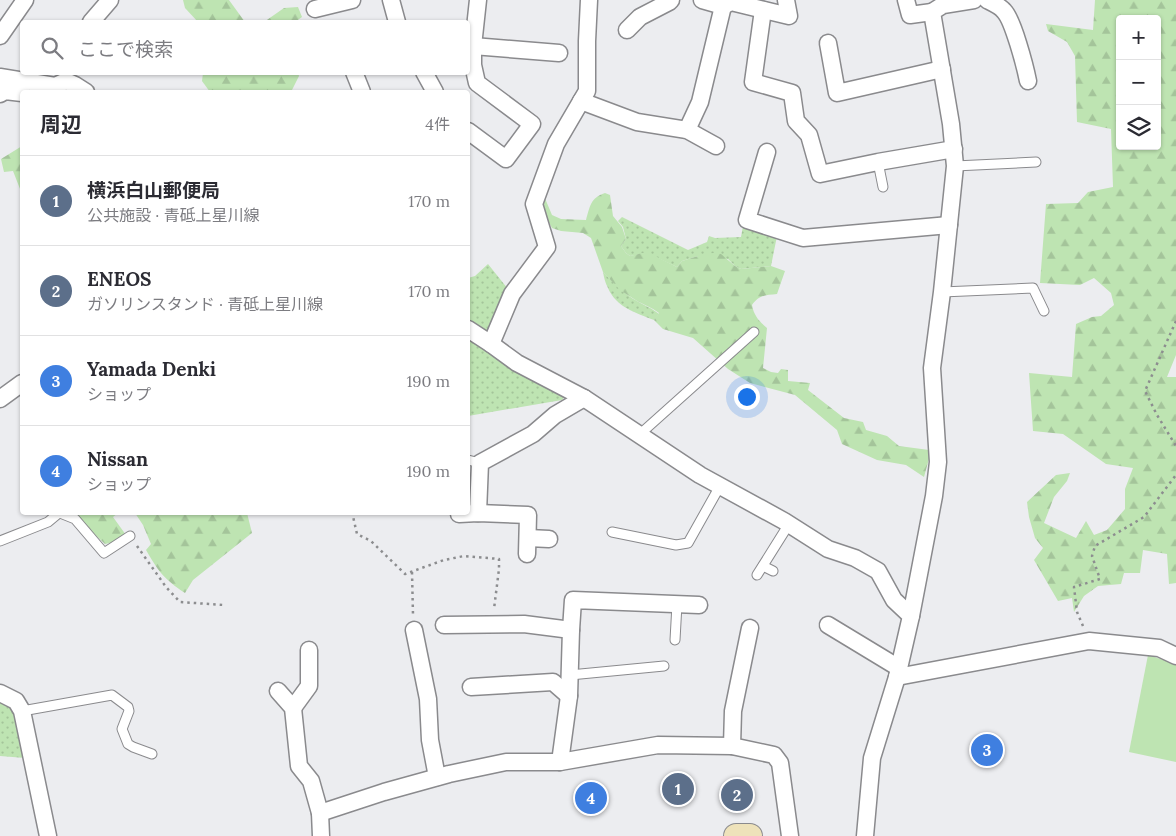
<!DOCTYPE html>
<html lang="ja">
<meta charset="utf-8">
<style>
:root{--surface:#fff;--page:#f2f2f3;--text:#2b2b33;--muted:#7c7c81;--line:#e1e1e2;--accent:#ea580c}
body{margin:0;font-family:Lora,"Noto Sans JP",serif;background:var(--page);color:var(--text)}
.controls{position:absolute;right:15px;top:15px;display:grid;overflow:hidden;border-radius:5px;box-shadow:0 1px 4px #0004}
.controls button{width:45px;height:45px;display:grid;place-items:center;padding:0;border:0;border-bottom:1px solid var(--line);background:var(--surface);color:var(--text);font:25px sans-serif}
.you{position:absolute;left:746px;top:396px;width:18px;height:18px;margin:-12px;border:4px solid #fff;border-radius:50%;background:#1a73e8;box-shadow:0 0 0 8px #1a73e833}
.badge{display:grid;place-items:center;width:32px;height:32px;border-radius:50%;background:var(--accent);color:#fff;font-size:16px;font-weight:700}
.pin{position:absolute;translate:-50% -50%;border:2px solid #fff;box-shadow:0 1px 5px #0006}
.list{margin:0;padding:0;list-style:none}
h2{display:flex;justify-content:space-between;align-items:center;height:65px;margin:0;padding:0 20px;font-size:21px}
h2 small{font-size:16px;font-weight:400;color:var(--muted)}
.list li{display:grid;grid-template-columns:32px 1fr auto;gap:15px;align-items:center;box-sizing:border-box;height:90px;padding:0 20px;border-top:1px solid var(--line)}
.list b{display:block;font-size:19px;white-space:nowrap}
.list p{margin:0;font-size:16px;white-space:nowrap;color:var(--muted)}
.list em{font-size:16px;font-style:normal;color:var(--muted)}
.icon{flex:none;width:28px;height:28px;fill:none;stroke:currentColor;stroke-width:2;stroke-linecap:round;stroke-linejoin:round}
.map{position:relative;flex:none;width:1176px;height:836px;overflow:hidden}
.search{position:absolute;background:var(--surface);box-shadow:0 1px 4px #0004;left:20px;top:20px;width:450px;height:55px;display:flex;align-items:center;gap:12px;box-sizing:border-box;padding:0 18px;border-radius:5px;color:var(--muted);font-size:19px}
.panel{position:absolute;background:var(--surface);box-shadow:0 1px 4px #0004;left:20px;top:90px;width:450px;height:425px;border-radius:5px}
.map>svg:first-child{display:block}
</style>
<div class="map">
<svg width="1176" height="836" viewBox="0 0 1176 836">
<defs>
<pattern id="grass-dots" width="8" height="8" patternUnits="userSpaceOnUse" patternTransform="scale(1.25)"><rect width="8" height="8" fill="#bee4b2"/><path d="M2 2h.1M6 6h.1" fill="none" stroke="#a4c49a" stroke-width="1.8" stroke-linecap="round"/></pattern>
<pattern id="forest-firs" width="22" height="20" patternUnits="userSpaceOnUse" patternTransform="scale(1.25)"><rect width="22" height="20" fill="#bee4b2"/><path d="M5 1l3.5 6h-7zM16 11l3.5 6h-7z" fill="#a4c49a"/></pattern>
</defs>
<rect width="100%" height="100%" fill="#ecedf0"/>
<!-- grass -->
<g fill="url(#grass-dots)">
<path d="M622,217L688,250L707,242L709,236L715,238L741,237L743,226L777,236L771,266L741,269L735,266L728,259L698,256L682,261L677,267L647,253L630,256L626,253L621,246L626,239L623,227L618,221Z"/>
<path d="M488,264L508,289L488,333L478,329L468,320V278L475,276Z"/>
<path d="M603,272C614,283 624,294 637,301C645,306 652,308 659,314L654,320C636,313 616,307 608,288C605,283 604,277 603,272Z"/>
<path d="M468,338L566,395L562,400L468,416Z"/>
<path d="M0,700L15,711L25,758L0,756Z"/>
</g>
<!-- forest -->
<g fill="url(#forest-firs)" fill-rule="evenodd">
<path d="M183,0H229L245,22H198L185,8Z"/>
<path d="M1095,0H1176V355L1167,377H1176V583L1169,584L1167,554L1143,550L1140,573H1124L1121,584L1098,586L1084,596L1074,612L1072,598L1058,601L1034,560L1043,548L1035,538L1029,517L1027,502L1056,475L1070,473L1067,481L1054,497L1044,523L1076,538L1086,521L1094,535L1107,530L1125,509V489L1133,468L1106,464L1063,434L1033,431L1029,373L1072,377L1076,324L1092,317L1101,316L1114,305L1111,293L1094,278L1080,285L1040,283L1046,204L1078,203L1088,192L1113,187L1111,129L1077,122L1075,56L1067,42L1048,31L1046,24L1093,30ZM1120,19H1157V146H1120Z"/>
<path d="M298,7L302,17L295,22H264L284,8Z"/>
<path d="M298,73L299,76L291,92H210L202,81L203,73Z"/>
<path d="M22,146V194L13,171L4,172L1,159Z"/>
<path d="M605,193L610,195L613,216L622,227L626,239L621,246L626,253L630,256L647,252L677,267L682,261L698,256L713,253L721,254L735,266L741,269L771,266L785,271L777,294C766,295 759,295 752,305C754,316 759,321 767,328L763,368L771,372L778,373L781,369L788,370V381L810,383L808,390L844,418L863,422L866,430L887,436L899,446L929,450L930,455L924,477L906,465L877,460L842,444L837,430L795,395L750,383L728,369L693,338L663,329L654,320L659,313L653,309L637,301L620,290L603,272L591,238L583,233L561,231L552,228L547,219L542,199L544,196L552,215L561,219L586,220C590,207 590,198 605,193Z"/>
<path d="M72,513H118L113,517L126,535L114,542L105,544Z"/>
<path d="M135,513H247L252,533L193,580L185,593C164,579 158,571 146,550L151,544L143,525Z"/>
</g>
<!-- park -->
<path fill="#bee4b2" d="M1148,655L1176,664V762L1129,752Z"/>
<g fill="none" stroke-linecap="round" stroke-linejoin="round">
<!-- service casing -->
<g stroke="#8a8a8d" stroke-width="11">
<g id="service">
<path d="M878,162L883,187"/>
<path d="M955,166L1036,162"/>
<path d="M942,292L1033,288L1044,311"/>
<path d="M639,435L754,332"/>
<path d="M468,460L480,463"/>
<path d="M60,513L75,519L104,553L130,536"/>
<path d="M612,532L676,545L688,543L720,486"/>
<path d="M0,541L48,522L60,512"/>
<path d="M763,566L773,571"/>
<path d="M757,575L789,524"/>
<path d="M675,640L677,604"/>
<path d="M570,675L664,666"/>
<path d="M22,711L112,695L128,707L129,711L122,729L128,744L133,747L152,754"/>
</g>
</g>
<!-- minor casing -->
<g stroke="#8a8a8d" stroke-width="19">
<g id="minor">
<path d="M391,0L397,22"/>
<path d="M906,0L910,15L932,12"/>
<path d="M987,0C993,3 1000,6 1004,11C1013,20 1025,66 1028,81"/>
<path d="M723,6L731,2L789,16L786,0"/>
<path d="M315,9L352,0"/>
<path d="M763,10L753,82L792,93L796,121L809,135L820,174L878,162L954,149"/>
<path d="M91,22L110,0"/>
<path d="M627,30L640,17L669,2L671,0"/>
<path d="M0,36L25,0"/>
<path d="M828,43L837,93L942,69"/>
<path d="M473,46L559,53"/>
<path d="M354,72L362,92"/>
<path d="M424,72L435,92"/>
<path d="M0,77L55,86L66,81L75,85L86,92"/>
<path d="M0,94L5,91L22,93"/>
<path d="M581,101L637,122L687,130L716,146"/>
<path d="M687,130L700,102L723,6L702,0"/>
<path d="M468,131L506,159L532,124L477,83L473,65V46L478,0"/>
<path d="M767,152L747,220L803,238L949,225"/>
<path d="M468,329L491,344L517,363L584,398L700,475L784,521L828,549L855,558L878,571L894,600L911,616L897,677L872,758L865,836"/>
<path d="M491,344L512,294L547,247L534,204L556,144L587,91V41L589,0"/>
<path d="M0,399L22,383"/>
<path d="M478,513L480,463L533,434L555,415L584,398"/>
<path d="M459,514L478,513L528,515L527,554"/>
<path d="M528,538L549,539"/>
<path d="M911,616L934,496L938,462L932,368L942,292L955,166L951,124L932,12L943,5L974,0"/>
<path d="M444,625L524,624L571,630"/>
<path d="M828,625L899,668"/>
<path d="M750,628L733,711L732,746L774,755L780,763L790,836"/>
<path d="M414,630L428,699L430,740L437,777"/>
<path d="M897,677L1089,641L1159,648L1176,656"/>
<path d="M471,687L553,682L569,696"/>
<path d="M278,691L293,708L299,766L311,781L320,813L321,836"/>
<path d="M0,693L16,701L22,711L48,836"/>
<path d="M293,708L309,686V650"/>
<path d="M560,762L569,696L571,630L573,600L699,605"/>
<path d="M320,813L384,792L449,774L506,762H560L658,745L732,746"/>
</g>
</g>
<!-- secondary casing -->
<g stroke="#8a8a8d" stroke-width="26">
<path id="secondary" d="M736,836H750"/>
</g>
<!-- path -->
<g stroke="#8c8d8f" stroke-width="2.5" stroke-dasharray="2.5 4" stroke-linecap="butt">
<path d="M1176,321L1145,391L1157,415L1176,446"/>
<path d="M352,512L357,534L371,541L405,574L444,560L464,556L499,559V569L494,609"/>
<path d="M137,546L166,587L180,602L224,605"/>
<path d="M412,572L413,615"/>
<path d="M1083,626L1077,612L1074,587L1100,579L1092,556L1095,546L1144,517L1176,475"/>
</g>
<!-- service -->
<use href="#service" stroke="#fff" stroke-width="9"/>
<!-- minor -->
<use href="#minor" stroke="#fff" stroke-width="16"/>
<!-- secondary -->
<use href="#secondary" stroke="#eee2ba" stroke-width="24"/>
</g>
</svg>
<div class="controls">
<button>+</button>
<button>−</button>
<button><svg class="icon" aria-label="layers" viewBox="0 0 24 24"><path d="M12 4l9 5-9 5-9-5zM3 14l9 5 9-5"/></svg></button>
</div>
<div class="you"></div>
<div class="pin badge" style="left:678px;top:789px;background:#5c6f8a">1</div>
<div class="pin badge" style="left:737px;top:795px;background:#5c6f8a">2</div>
<div class="pin badge" style="left:987px;top:750px;background:#3f7fe0">3</div>
<div class="pin badge" style="left:591px;top:798px;background:#3f7fe0">4</div>
<div class="search"><svg class="icon" aria-label="search" viewBox="0 0 24 24"><circle cx="10" cy="10" r="6"/><path d="M15 15l6 6"/></svg>ここで検索</div>
<section class="panel">
<h2>周辺<small>4件</small></h2>
<ul class="list">
<li><span class="badge" style="background:#5c6f8a">1</span><div><b>横浜白山郵便局</b><p>公共施設 · 青砥上星川線</p></div><em>170 m</em></li>
<li><span class="badge" style="background:#5c6f8a">2</span><div><b>ENEOS</b><p>ガソリンスタンド · 青砥上星川線</p></div><em>170 m</em></li>
<li><span class="badge" style="background:#3f7fe0">3</span><div><b>Yamada Denki</b><p>ショップ</p></div><em>190 m</em></li>
<li><span class="badge" style="background:#3f7fe0">4</span><div><b>Nissan</b><p>ショップ</p></div><em>190 m</em></li>
</ul>
</section>
</div>
